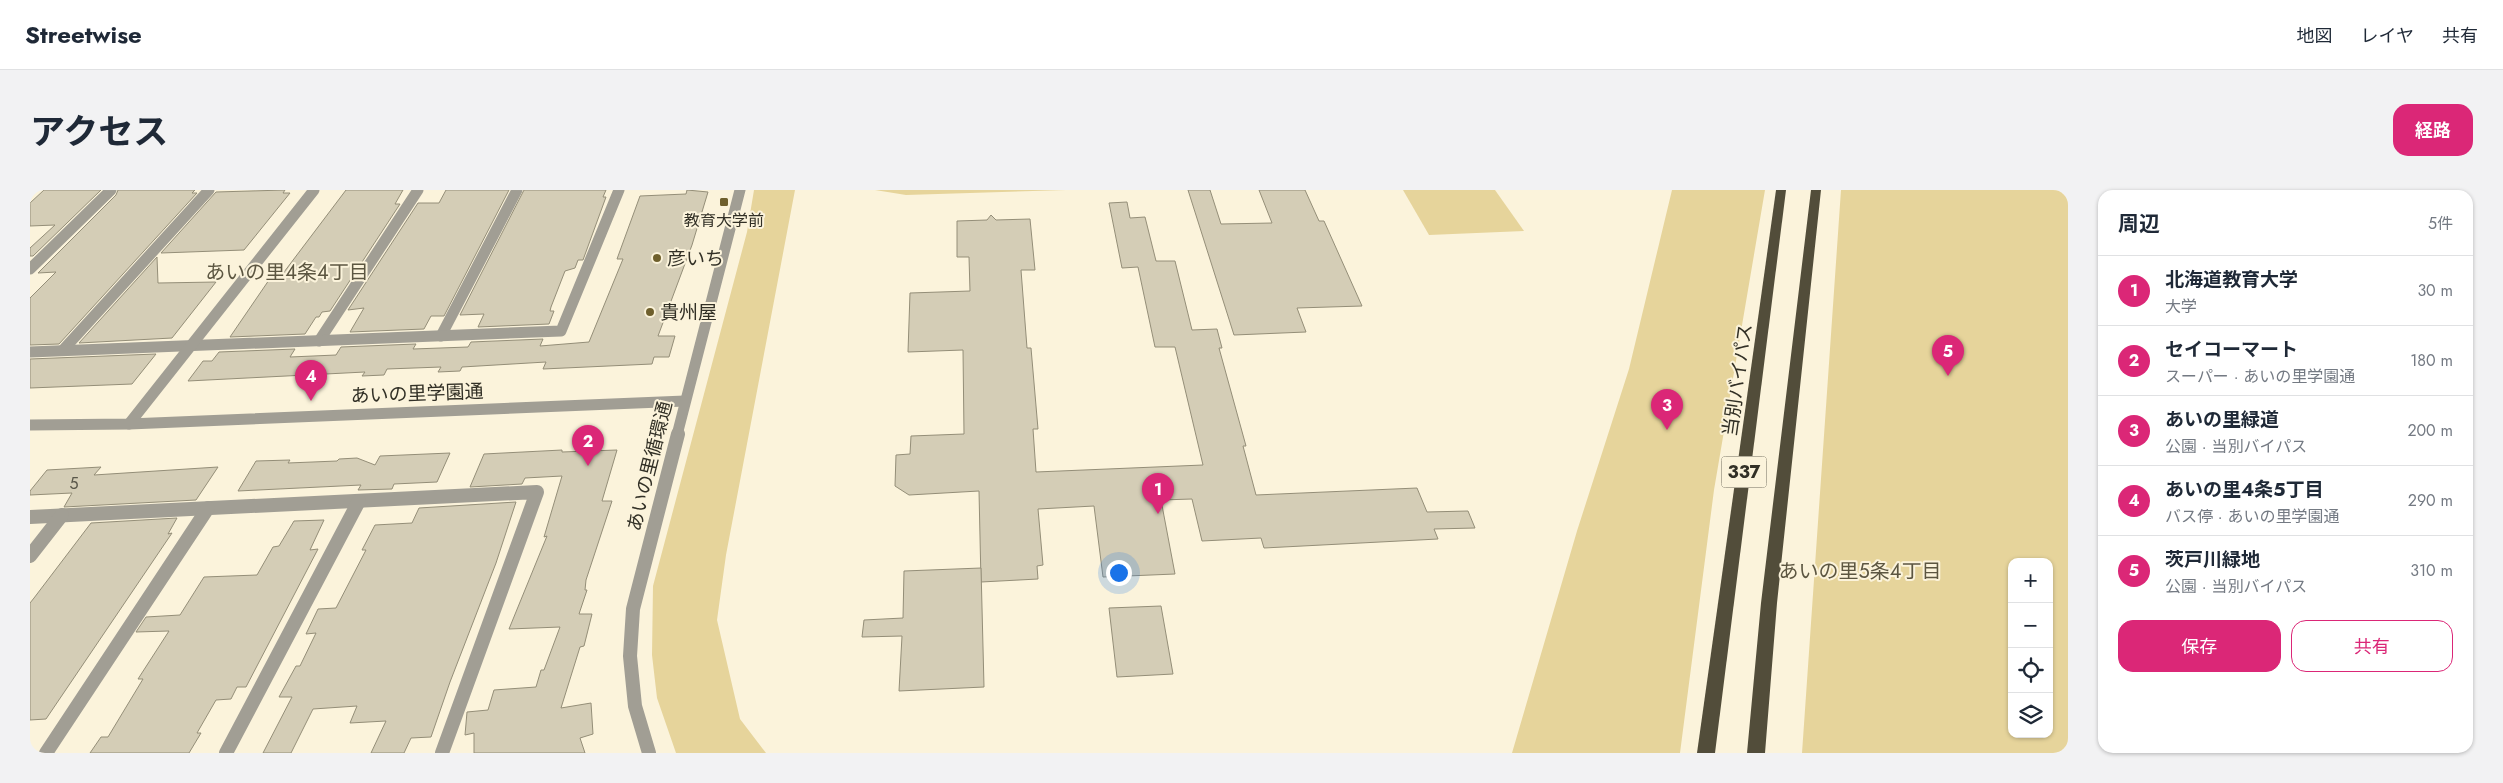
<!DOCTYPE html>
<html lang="ja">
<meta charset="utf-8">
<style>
:root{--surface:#fff;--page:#f2f2f3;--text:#1f2937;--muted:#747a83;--line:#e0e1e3;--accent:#db2777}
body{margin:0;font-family:Jost,"Noto Sans JP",sans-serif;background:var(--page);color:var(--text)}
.controls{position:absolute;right:15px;bottom:15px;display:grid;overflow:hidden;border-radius:10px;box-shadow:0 1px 4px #0004}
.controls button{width:45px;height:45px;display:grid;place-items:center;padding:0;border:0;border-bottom:1px solid var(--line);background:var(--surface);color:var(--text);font:25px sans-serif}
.you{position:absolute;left:1088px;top:382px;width:18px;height:18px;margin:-12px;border:4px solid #fff;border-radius:50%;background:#1a73e8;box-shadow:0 0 0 8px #1a73e833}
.badge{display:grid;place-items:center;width:32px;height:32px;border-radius:50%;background:var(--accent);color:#fff;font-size:16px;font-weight:700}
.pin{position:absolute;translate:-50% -41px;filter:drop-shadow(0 1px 2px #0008)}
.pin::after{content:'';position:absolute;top:26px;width:18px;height:15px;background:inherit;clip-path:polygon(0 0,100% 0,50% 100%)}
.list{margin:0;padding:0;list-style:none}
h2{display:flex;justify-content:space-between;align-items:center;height:65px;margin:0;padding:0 20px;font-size:21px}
h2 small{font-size:16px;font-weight:400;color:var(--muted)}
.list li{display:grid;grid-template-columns:32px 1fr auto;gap:15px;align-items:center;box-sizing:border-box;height:70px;padding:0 20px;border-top:1px solid var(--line)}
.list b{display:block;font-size:19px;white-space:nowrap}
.list p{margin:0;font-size:16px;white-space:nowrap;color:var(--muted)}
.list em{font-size:16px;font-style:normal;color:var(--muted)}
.actions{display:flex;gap:10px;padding:15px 20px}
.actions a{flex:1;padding:11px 0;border:1px solid var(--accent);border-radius:15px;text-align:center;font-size:18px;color:var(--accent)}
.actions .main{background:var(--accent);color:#fff}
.icon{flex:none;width:28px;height:28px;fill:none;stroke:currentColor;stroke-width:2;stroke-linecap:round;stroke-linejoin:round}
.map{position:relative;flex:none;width:2038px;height:563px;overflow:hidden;border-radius:15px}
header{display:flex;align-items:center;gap:30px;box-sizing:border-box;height:70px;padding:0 25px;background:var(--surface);border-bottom:1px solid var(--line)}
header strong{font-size:24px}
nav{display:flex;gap:28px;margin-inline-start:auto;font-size:18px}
.intro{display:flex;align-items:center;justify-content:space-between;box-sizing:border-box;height:120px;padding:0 30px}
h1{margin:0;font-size:35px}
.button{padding:12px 22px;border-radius:15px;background:var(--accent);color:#fff;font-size:18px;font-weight:700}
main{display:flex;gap:30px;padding:0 30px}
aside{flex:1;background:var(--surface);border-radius:15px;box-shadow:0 1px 4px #0004}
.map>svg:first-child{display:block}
</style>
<header>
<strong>Streetwise</strong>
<nav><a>地図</a><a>レイヤ</a><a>共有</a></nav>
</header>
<div class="intro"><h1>アクセス</h1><a class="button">経路</a></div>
<main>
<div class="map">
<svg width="2038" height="563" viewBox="0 0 2038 563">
<rect width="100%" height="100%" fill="#fbf3db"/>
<!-- green -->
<g fill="#e6d49b" fill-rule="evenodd">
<path d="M724,0H765L696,365L687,430L710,529L736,563H646L627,508L622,465L623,396L717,42Z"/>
<path d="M845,0H1036L876,5Z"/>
<path d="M1373,0H1465L1494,41L1399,45Z"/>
<path d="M1642,0H1735L1684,300L1650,563H1482L1547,341L1599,179Z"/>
<path d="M1811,0H2038V563H1772ZM1982,372H2019V544H1982Z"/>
</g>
<!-- building -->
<g fill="#d4cdb6" stroke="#948e78">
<path d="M14,0H71L3,66H0V58L25,35L0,36V13Z"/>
<path d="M88,0H165L162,3H167L29,154L0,155V108L26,82L8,83L86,5Z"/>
<path d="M255,0L253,3H260L214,60L131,63L186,2Z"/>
<path d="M316,0H373L365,14H370L300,121L292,122L289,127H286L275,144L200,147L239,90H248Z"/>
<path d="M416,0H479L414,126H401L394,139L320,142L334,118L318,120L388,13H409Z"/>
<path d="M494,0H576L573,7H576L553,70H548L545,78L535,81L521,117L520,121H524L519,134L448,137L454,124L430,125Z"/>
<path d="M657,0L678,2L662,55L628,146H645L639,167H624L622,174L513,179L516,172L432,177L430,181L408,182L411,177L357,179L354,185L332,186L335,182L158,191L173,171H182L189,162L265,159L260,167L306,165L311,157L386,154L383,159L438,157L441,152L513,149L510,156L559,152L593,69H587L610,6L656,4Z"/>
<path d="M1158,0H1180L1191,34L1242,33L1229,0H1275L1289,31H1294L1332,116L1267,118L1276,142L1204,145Z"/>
<path d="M1097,12L1100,28L1115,27L1126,71H1145L1162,140L1187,139L1192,158H1189L1216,256H1213L1226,305L1387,298L1397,322L1438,321L1445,338L1404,339L1408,349L1234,358L1231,348L1172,351L1162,309L1131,310L1145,384L1073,387L1064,316L1008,319L1013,375L1007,376L1008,389L951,392L949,301L879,305L865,296L866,265L880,264L881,246L934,244L933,160L878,162L880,103L940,101L939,67H927V31L957,30L961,25L966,30L1000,29L1005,80H991L997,158H1001L1008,239H1003L1006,282L1173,275L1145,157H1125L1108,77L1092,78L1079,13Z"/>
<path d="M127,67L128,93L186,92L142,148L49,153Z"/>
<path d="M126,164L102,194L0,198V169Z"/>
<path d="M532,260V262L587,260L572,311H582L556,390L555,400H557L549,424H562L554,456L550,457L531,518L561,513L563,544L550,548L555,563H444V543L435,545L437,522L458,520L464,500L506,497L511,480H514L530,437L479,439L517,346L514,347L532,286L495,288L492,294L440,297L454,264Z"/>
<path d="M420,263L407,292L364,294L362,299L328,300L331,295L208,301L226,271L260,270L258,273L307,271L309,269L327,268L345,275L350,266Z"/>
<path d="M71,277L64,285L188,277L166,310L34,317L42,303L0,305V301L17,280Z"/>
<path d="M486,312L466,373L420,492L401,547L381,548L374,563H341L356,531L320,533L327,516L283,519L261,563H233L262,507H249L266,476H270L286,443L276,444L288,419L306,418L336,360H332L345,335L382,333L389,318Z"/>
<path d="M147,328L138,344L142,343L16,529L0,530V413L4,408L61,333Z"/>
<path d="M294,330L280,360L288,359L216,497H207L201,509L186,510L167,543H171L159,563H60L71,547H78L113,489H108L139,441L106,442L116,427L150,425L174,387L227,385L243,357L249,356L264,331Z"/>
<path d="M951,378L954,497L869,501L872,446L832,447L834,430L873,428L874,381Z"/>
<path d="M1131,416L1143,484L1087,487L1079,418Z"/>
</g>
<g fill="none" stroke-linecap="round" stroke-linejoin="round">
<!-- minor-far1 -->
<g stroke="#a19e94" stroke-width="11">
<path d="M0,79L81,0"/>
<path d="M411,146L487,0"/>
<path d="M289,151L388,0"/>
<path d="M33,160L179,0"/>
<path d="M0,162L531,141L589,0"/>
<path d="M99,234L284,0"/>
</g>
<!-- minor -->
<g stroke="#a19e94" stroke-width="14">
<path d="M0,327L507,302L412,563"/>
<path d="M0,366L32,325"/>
<path d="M16,563L178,318"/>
<path d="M196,563L329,311"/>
</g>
<!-- tertiary-far1 -->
<g stroke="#a19e94" stroke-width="11">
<path d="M0,235L99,234L655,211"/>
<path d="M647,245L710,0"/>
</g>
<!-- tertiary -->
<path stroke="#a19e94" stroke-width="14" d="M619,563L605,516L600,466L603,419L648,244"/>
<!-- trunk -->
<g fill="#524d3a" fill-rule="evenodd">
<path d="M1746,0H1756L1685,563H1667Z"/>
<path d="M1781,0H1791L1747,413L1735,563H1717L1731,413Z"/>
</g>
</g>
<!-- markers -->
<g fill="#6e5f2c" stroke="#fbf3db" stroke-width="2">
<rect x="689" y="7" width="10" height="10" rx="2.5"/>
<circle cx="627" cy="68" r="5"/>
<circle cx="620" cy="122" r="5"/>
</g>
<g text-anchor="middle" stroke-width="4" stroke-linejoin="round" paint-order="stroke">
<!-- far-poi labels -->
<g font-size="16" fill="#323026" stroke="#fbf3db">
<text x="694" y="36">教育大学前</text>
</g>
<!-- number labels -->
<g font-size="16" fill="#5a574a">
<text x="44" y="299">5</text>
</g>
<!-- shield labels -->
<rect fill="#fbf3db" stroke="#6e6a5c" stroke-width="1" x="1691.5" y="266.5" width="45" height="31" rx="4"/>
<g font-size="18" font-weight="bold" fill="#323026">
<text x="1714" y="288">337</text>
</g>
<!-- poi labels -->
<g font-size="19" fill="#323026" stroke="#fbf3db" text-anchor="start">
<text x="637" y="75">彦いち</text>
<text x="630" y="129">貴州屋</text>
</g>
<!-- street labels -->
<g font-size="19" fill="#323026" stroke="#fbf3db">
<text transform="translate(1707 190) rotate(-82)" y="7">当別バイパス</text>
<text transform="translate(387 203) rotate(-2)" y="7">あいの里学園通</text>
<text transform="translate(619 276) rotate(-76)" y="7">あいの里循環通</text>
</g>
<!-- neighbourhood labels -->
<g font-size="20" fill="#5c5641" stroke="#fbf3db">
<text x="257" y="89">あいの里4条4丁目</text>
<text x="1830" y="388">あいの里5条4丁目</text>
</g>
</g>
</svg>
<div class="controls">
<button>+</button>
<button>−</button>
<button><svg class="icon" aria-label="locate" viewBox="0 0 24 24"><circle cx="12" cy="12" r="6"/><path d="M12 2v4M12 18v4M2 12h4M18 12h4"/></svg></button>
<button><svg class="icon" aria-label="layers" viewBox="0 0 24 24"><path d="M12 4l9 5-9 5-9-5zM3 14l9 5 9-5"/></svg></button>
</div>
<div class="you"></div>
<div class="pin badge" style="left:1128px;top:324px">1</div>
<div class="pin badge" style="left:558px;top:276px">2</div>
<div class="pin badge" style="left:1637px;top:240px">3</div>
<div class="pin badge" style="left:281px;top:211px">4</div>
<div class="pin badge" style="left:1918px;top:186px">5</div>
</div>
<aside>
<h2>周辺<small>5件</small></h2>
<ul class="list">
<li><span class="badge">1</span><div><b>北海道教育大学</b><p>大学</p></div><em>30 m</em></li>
<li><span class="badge">2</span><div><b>セイコーマート</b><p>スーパー · あいの里学園通</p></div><em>180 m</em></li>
<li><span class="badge">3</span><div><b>あいの里緑道</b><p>公園 · 当別バイパス</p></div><em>200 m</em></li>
<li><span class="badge">4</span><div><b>あいの里4条5丁目</b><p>バス停 · あいの里学園通</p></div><em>290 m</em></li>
<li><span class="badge">5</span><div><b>茨戸川緑地</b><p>公園 · 当別バイパス</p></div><em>310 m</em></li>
</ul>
<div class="actions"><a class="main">保存</a><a>共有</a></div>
</aside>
</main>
